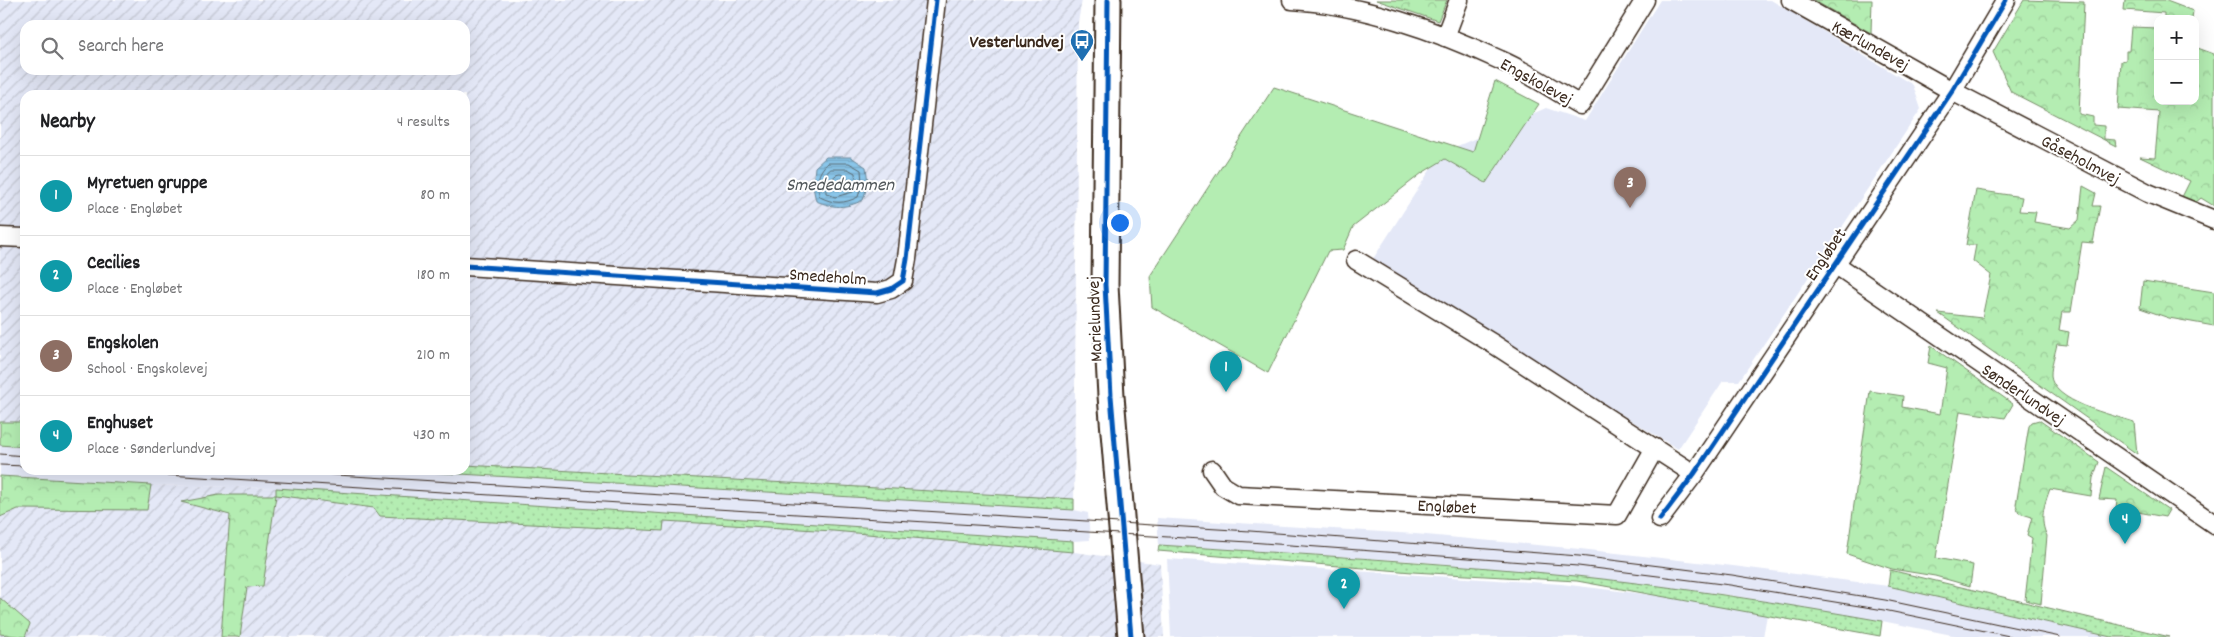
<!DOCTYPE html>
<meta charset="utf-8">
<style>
:root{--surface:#fff;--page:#f6f6f6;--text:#202124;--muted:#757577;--line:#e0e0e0;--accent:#0b8043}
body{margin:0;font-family:Dekko,sans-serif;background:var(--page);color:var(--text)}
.controls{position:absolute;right:15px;top:15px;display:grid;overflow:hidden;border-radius:10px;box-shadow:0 5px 20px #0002}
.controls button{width:45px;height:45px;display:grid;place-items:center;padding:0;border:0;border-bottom:1px solid var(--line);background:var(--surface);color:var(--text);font:25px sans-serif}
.you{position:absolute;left:1119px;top:222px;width:18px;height:18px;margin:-12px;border:4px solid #fff;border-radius:50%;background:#1a73e8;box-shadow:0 0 0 8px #1a73e833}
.badge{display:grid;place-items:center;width:32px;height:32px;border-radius:50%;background:var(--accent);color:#fff;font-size:16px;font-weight:700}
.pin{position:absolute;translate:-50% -41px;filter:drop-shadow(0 1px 2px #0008)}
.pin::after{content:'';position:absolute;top:26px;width:18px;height:15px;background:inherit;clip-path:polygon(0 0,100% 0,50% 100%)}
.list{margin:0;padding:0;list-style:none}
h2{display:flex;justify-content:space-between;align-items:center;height:65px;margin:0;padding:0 20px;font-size:21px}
h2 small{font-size:16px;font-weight:400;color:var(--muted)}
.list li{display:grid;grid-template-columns:32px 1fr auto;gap:15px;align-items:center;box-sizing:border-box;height:80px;padding:0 20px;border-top:1px solid var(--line)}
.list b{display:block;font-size:19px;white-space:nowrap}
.list p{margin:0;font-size:16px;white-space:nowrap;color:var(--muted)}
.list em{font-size:16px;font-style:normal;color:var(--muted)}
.icon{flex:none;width:28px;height:28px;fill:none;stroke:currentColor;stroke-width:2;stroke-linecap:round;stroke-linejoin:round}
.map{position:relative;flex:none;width:2214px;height:637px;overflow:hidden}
.search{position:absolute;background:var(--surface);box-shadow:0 5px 20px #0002;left:20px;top:20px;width:450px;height:55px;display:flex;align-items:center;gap:12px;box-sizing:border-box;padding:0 18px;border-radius:15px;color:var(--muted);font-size:19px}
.panel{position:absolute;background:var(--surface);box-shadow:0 5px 20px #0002;left:20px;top:90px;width:450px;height:385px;border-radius:15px}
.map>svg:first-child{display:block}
</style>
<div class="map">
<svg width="2214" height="637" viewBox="0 0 2214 637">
<defs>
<pattern id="industrial-furrows" width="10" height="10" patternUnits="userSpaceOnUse" patternTransform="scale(1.25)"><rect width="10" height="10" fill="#e4e8f7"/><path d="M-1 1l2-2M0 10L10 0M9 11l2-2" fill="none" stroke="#c4c7d3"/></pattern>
<pattern id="grass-dots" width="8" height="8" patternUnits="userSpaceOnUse" patternTransform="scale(1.25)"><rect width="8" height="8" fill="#b4edb2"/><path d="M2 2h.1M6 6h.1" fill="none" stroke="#9ccb99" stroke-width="1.8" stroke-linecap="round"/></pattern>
<pattern id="forest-crowns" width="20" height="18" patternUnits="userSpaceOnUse" patternTransform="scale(1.25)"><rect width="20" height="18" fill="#b4edb2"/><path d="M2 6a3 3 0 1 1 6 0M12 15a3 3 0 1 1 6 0" fill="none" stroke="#9ccb99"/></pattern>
<pattern id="water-rules" width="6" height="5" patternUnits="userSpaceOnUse" patternTransform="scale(1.25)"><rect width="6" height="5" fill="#89c5e9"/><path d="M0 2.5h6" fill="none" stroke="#77a9c7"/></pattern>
</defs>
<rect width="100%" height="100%" fill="#fff"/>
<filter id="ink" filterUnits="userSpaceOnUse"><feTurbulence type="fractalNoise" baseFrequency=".02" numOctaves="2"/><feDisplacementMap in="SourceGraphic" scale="10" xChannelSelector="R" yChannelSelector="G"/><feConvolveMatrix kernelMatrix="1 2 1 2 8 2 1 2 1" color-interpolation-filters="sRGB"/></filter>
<g filter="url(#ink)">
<!-- built -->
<g fill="#e4e8f7">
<path d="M1660,0H1771L1913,85L1921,109L1739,381H1723L1678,449L1371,262L1441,153L1546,108L1585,121Z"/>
<path d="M0,445L25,447V470H392L1074,510L1088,513L1090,540L1073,541L276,488L151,485L0,476Z"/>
<path d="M1157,518L1415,534L1580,549L1733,566L1888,586L2111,637H1962L1882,621L1729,595L1577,576L1413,561L1159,545Z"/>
<path d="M1167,559L1561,584L1768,609L1763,637H1171Z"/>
</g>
<!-- industrial -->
<g fill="url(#industrial-furrows)" fill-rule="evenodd">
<path d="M0,0H1082L1078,22L1074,510L392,470H465V95H25V447L0,445ZM25,25H465V70H25Z"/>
<path d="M0,476L151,485L276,488L1073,541L1074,552L1160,564L1164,637H0Z"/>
</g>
<!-- grass -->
<g fill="url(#grass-dots)" stroke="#788c68">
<path d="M465,465L1074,499V510L392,470H465Z"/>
<path d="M276,488L1073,541V552L833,531L664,521L663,531L380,516L374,508L276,495Z"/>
<path d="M1159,545C1298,554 1437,562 1576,576C1679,587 1780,603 1882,621L1880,636L1577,581L1412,572L1158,551Z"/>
<path d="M1890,570L2170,637H2111L1888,586Z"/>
</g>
<!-- forest -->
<g fill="url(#forest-crowns)" stroke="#788c68">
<path d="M1376,0H1447L1438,21Z"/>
<path d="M1813,0H1872L1871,33Z"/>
<path d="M2024,0L2084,2L2079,114L2093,117V125L2104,126V139L2115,140L2116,146L2011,92L1993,52Z"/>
<path d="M2125,0H2164L2193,11L2192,19H2164V13L2124,10Z"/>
<path d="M2131,27L2158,28V101H2195V47L2214,54V206L2201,198L2195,203L2182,197L2190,181L2140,157L2155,158L2159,112L2118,109L2121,61L2126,60V51H2129Z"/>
<path d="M2083,186L2096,193L2093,206H2100L2093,243L2082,242L2071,312H2062L2059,330L2069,332L2067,345L2057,344C2055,354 2051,365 2051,375C2051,402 2113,415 2134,422L2137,454L1938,313L1982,318L1991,275L1973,261L1976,245H1966L1976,190L2022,197L2019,211L2036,212L2034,222L2070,228L2079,220Z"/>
<path d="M2143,281L2214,292V326L2169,318L2140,308Z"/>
<path d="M1931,346L2013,404L2005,418L1960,411L1936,558L1973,565L1970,586L1935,576L1892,569L1847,554L1870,391L1903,396L1902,407L1940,414L1947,368L1928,363Z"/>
<path d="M2039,420L2099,462L2093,478L2091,496L2050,489C2044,505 2039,520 2047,536L2041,604L2025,600L2032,538L2027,535L2032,517L2019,513L2016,505L2029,426L2032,422Z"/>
<path d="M0,422H25V447L0,445Z"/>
<path d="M2106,467L2169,510L2165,517L2116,508L2117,500L2099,499Z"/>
<path d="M0,476L151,485L147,510L18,509L0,517Z"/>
<path d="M219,495H276L263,586L247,587L240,637H221L230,515L181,502Z"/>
<path d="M0,598L30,624L25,637L0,634Z"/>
</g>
<!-- pitch -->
<path fill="#b4edb2" stroke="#788c68" d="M1495,81L1539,104L1486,183L1445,159L1422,173L1353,227L1343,250L1328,251L1268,373L1152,307L1150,276L1274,87L1473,152Z"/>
<!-- water -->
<path fill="url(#water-rules)" stroke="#6a8798" d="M826,157H851L866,167L868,183L863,200C845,209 834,208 816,201L813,187L815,167Z"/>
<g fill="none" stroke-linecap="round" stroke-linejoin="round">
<!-- shore -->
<g stroke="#5a686f" stroke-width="1">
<path d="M828,163H849L861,170L862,183L858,197C844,204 834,204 820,197C816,184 817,172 828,163Z"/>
<path d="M831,169H848L855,173L856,182L853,192L835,197L826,193V174Z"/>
<circle cx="840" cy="182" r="8"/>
</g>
<!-- street casing -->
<g stroke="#3b2a1e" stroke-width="21">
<g id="street">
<path d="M1292,0C1361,4 1438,31 1500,60C1528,72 1554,90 1580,105L1645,0"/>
<path d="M1791,0L1952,91L2148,193L2214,220"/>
<path d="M1445,37L1459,0"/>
<path d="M0,237L25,238"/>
<path d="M1356,260L1495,345L1694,474"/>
<path d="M1835,264L2214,524"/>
<path d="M465,266L877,293L891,289L903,281L907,259L936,0"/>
<path d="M1212,470L1223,486L1238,495L1617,515L1655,448"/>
<path d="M1660,519L1694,474L1952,91L2006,0"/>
</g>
</g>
<!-- secondary casing -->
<g stroke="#3b2a1e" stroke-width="29">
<path id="secondary" d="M1108,0L1105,285L1111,396L1131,637"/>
</g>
<!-- street -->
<use href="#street" stroke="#fff" stroke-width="18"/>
<!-- secondary -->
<use href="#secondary" stroke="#fff" stroke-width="25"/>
<!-- tram -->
<g stroke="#3b2a1e" stroke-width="1">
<path d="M0,454L25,456"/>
<path d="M0,465L25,466"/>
<path d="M87,470L1249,542L1578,566L1730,585L1884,610L2014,637"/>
<path d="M255,470L1250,531L1579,556L1732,575L1885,600L2060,637"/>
</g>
<!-- cycleway casing -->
<g stroke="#fff" stroke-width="8">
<g id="cycleway">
<path d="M1108,0L1105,285L1111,396L1131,637"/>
<path d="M465,266L877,293L891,289L903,281L907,259L936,0"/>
<path d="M1660,519L1694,474L1952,91L2006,0"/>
</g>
</g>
<!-- cycleway -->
<use href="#cycleway" stroke="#0057b8" stroke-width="5"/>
</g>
</g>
<!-- icons -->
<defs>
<g id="bus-pin" transform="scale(1.25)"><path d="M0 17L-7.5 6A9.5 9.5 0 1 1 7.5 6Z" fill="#1f6fb2" stroke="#fff"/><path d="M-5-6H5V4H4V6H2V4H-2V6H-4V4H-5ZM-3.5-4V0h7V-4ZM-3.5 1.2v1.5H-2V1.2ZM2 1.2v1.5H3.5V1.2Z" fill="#fff"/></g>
</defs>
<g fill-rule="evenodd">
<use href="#bus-pin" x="1082" y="41"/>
</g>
<g text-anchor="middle" stroke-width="4" stroke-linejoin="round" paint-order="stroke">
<!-- poi labels -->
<g font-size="18" font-weight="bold" fill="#3b2a1e" stroke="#fff" text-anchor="end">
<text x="1064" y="47">Vesterlundvej</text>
</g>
<!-- street labels -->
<g font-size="18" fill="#3b2a1e" stroke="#fff">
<text transform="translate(1871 45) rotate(29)" y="6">Kærlundevej</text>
<text transform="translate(1537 81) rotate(29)" y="6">Engskolevej</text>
<text transform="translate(2081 159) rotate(28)" y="6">Gåseholmvej</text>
<text transform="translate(1825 254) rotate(-56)" y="6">Engløbet</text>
<text transform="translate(828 276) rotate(4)" y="6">Smedeholm</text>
<text transform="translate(1094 319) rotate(-92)" y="6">Marielundvej</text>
<text transform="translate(2024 394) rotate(34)" y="6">Sønderlundvej</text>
<text transform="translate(1447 506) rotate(3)" y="6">Engløbet</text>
</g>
<!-- water labels -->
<g font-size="19" font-style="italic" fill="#52585b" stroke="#fff">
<text x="840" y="190">Smededammen</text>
</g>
</g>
</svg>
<div class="controls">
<button>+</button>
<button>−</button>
</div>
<div class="you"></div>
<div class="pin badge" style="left:1226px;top:392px;background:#0f9aa8">1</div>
<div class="pin badge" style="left:1344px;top:609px;background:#0f9aa8">2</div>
<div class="pin badge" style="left:1630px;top:208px;background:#8d6e63">3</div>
<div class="pin badge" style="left:2125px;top:544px;background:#0f9aa8">4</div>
<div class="search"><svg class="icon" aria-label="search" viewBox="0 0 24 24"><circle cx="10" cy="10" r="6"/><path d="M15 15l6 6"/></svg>Search here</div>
<section class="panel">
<h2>Nearby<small>4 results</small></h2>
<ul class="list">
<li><span class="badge" style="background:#0f9aa8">1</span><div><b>Myretuen gruppe</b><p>Place · Engløbet</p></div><em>80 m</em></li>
<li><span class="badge" style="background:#0f9aa8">2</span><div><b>Cecilies</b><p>Place · Engløbet</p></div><em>180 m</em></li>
<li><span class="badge" style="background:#8d6e63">3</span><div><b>Engskolen</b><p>School · Engskolevej</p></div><em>210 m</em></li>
<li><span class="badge" style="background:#0f9aa8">4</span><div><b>Enghuset</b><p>Place · Sønderlundvej</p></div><em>430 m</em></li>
</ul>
</section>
</div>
